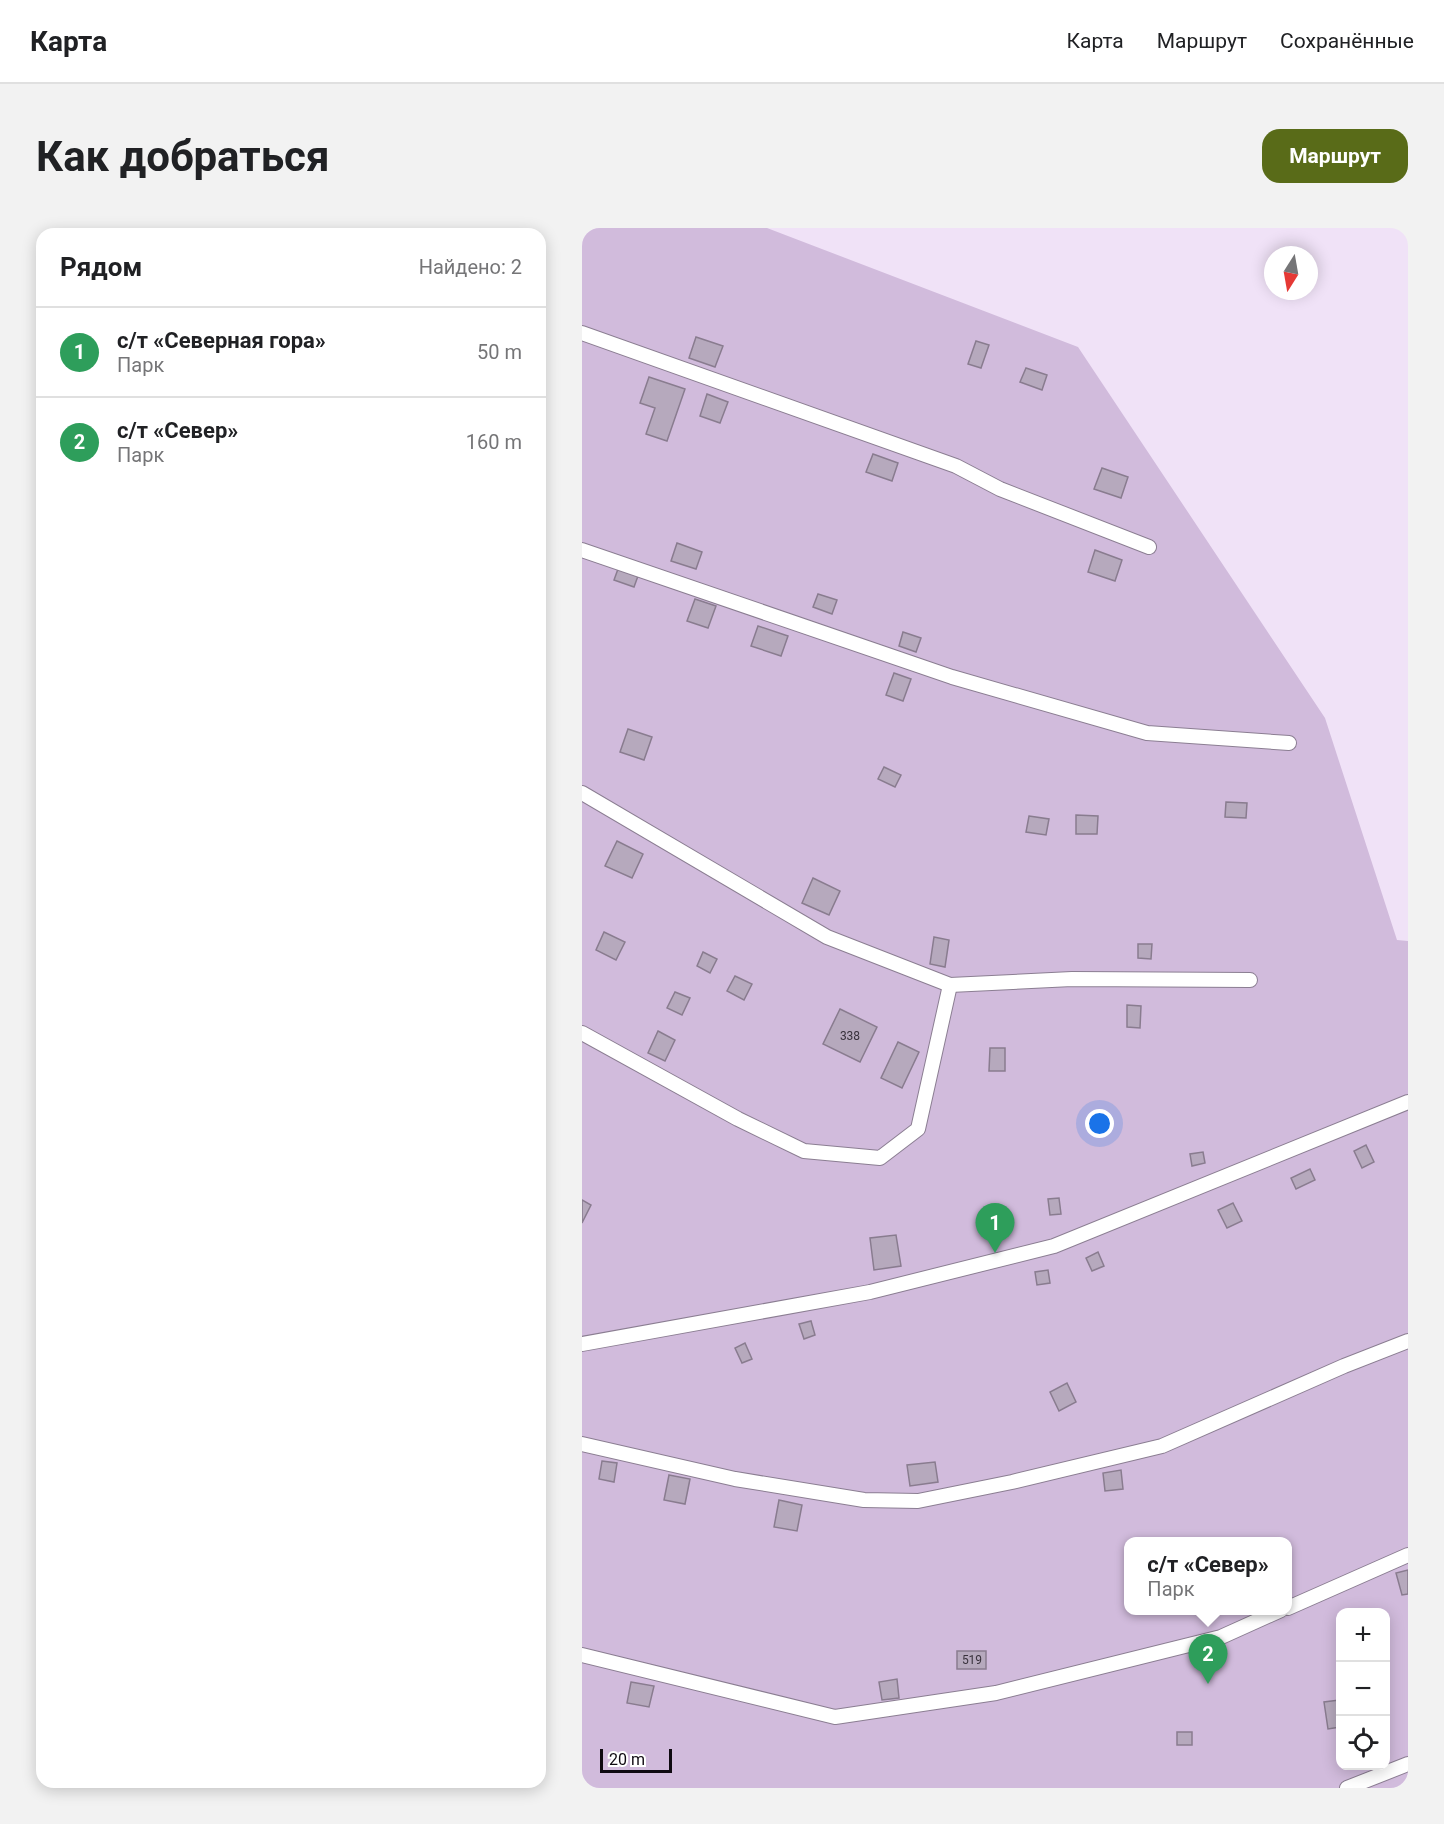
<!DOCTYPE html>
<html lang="ru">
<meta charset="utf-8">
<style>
:root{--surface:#fff;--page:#f2f2f2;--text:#202124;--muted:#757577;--line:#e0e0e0;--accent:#596b18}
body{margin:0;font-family:Roboto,sans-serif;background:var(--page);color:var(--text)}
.controls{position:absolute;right:18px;bottom:18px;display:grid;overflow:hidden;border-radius:12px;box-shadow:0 3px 15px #0003}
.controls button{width:54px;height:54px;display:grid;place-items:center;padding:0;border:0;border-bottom:2px solid var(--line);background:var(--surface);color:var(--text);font:30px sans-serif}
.compass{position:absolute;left:682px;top:18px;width:54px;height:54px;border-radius:50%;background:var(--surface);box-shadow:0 3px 15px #0003;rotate:191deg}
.scale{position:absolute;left:18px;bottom:15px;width:72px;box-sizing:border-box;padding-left:6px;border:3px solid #0f0a11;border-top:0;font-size:16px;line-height:21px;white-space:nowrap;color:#0f0a11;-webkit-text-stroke:4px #fff;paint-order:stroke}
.you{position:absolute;left:518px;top:896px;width:21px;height:21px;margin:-15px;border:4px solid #fff;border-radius:50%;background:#1a73e8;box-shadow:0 0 0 9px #1a73e833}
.badge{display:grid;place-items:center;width:39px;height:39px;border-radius:50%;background:var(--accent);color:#fff;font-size:20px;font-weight:700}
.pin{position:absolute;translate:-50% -50px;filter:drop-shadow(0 2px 3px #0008)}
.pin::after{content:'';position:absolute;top:32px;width:21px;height:18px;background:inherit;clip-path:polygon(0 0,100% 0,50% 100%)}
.popup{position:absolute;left:542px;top:1309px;width:168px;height:78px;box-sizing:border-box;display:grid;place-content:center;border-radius:12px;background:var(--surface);filter:drop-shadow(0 2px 4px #0005);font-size:20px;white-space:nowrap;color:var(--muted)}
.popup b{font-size:22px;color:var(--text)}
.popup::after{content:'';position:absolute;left:50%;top:100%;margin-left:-12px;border:12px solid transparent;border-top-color:var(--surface)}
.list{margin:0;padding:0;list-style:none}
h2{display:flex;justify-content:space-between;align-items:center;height:78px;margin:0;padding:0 24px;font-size:26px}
h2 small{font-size:20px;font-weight:400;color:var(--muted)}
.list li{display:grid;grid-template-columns:39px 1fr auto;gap:18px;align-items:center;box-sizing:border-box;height:90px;padding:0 24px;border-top:2px solid var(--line)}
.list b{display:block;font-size:22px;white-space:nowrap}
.list p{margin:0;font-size:20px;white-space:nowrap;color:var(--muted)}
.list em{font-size:20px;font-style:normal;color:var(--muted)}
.icon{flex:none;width:33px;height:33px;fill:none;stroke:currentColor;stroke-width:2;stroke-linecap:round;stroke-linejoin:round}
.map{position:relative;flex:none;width:826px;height:1560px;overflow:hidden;border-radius:18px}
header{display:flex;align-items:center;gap:36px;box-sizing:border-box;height:84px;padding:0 30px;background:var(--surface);border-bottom:2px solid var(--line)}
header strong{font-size:28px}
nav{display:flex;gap:33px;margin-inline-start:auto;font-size:21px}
.intro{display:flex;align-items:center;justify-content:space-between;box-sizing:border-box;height:144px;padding:0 36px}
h1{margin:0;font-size:42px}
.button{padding:15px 27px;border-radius:18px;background:var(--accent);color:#fff;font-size:21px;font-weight:700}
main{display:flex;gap:36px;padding:0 36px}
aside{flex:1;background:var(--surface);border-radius:18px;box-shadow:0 3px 15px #0003}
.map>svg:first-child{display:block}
</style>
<header>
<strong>Карта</strong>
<nav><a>Карта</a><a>Маршрут</a><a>Сохранённые</a></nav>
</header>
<div class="intro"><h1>Как добраться</h1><a class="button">Маршрут</a></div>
<main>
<aside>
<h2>Рядом<small>Найдено: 2</small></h2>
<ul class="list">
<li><span class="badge" style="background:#2e9e5b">1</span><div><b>с/т «Северная гора»</b><p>Парк</p></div><em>50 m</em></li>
<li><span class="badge" style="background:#2e9e5b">2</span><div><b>с/т «Север»</b><p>Парк</p></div><em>160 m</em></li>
</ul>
</aside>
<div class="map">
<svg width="826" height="1560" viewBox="0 0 826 1560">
<rect width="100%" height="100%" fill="#f0e2f7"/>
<!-- green -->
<path fill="#d1bbdc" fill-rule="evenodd" d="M0,0H185L496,119L743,490L815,712L826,713V1560H0ZM546,1314H706V1382H546ZM758,1384H804V1538H758Z"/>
<!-- building -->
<g fill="#b6a9bd" stroke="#897c8f" stroke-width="1.5">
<path d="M114,109L141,118L133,139L107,130Z"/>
<path d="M394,113L407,117L399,140L386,136Z"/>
<path d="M444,140L465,147L460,162L438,154Z"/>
<path d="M67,149L103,161L85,213L64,206L73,180L58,175Z"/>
<path d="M125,166L146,174L138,195L118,188Z"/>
<path d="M291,226L316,235L310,253L284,244Z"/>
<path d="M520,240L546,249L539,270L512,261Z"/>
<path d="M95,315L120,324L114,341L89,333Z"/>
<path d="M513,322L540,332L533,353L506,344Z"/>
<path d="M36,341L56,348L52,359L32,352Z"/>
<path d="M236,366L255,372L250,386L231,379Z"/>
<path d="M113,371L134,378L126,400L105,393Z"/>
<path d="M176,398L206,408L199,428L169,418Z"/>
<path d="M321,404L339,410L334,424L317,418Z"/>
<path d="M312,445L329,451L321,473L304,467Z"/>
<path d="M46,501L70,509L62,532L38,524Z"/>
<path d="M302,539L319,547L313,559L296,551Z"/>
<path d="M644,574L665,575L664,590L643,589Z"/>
<path d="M494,587L516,588L515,606H494Z"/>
<path d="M447,588L467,591L464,607L444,604Z"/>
<path d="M35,613L61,626L50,650L23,638Z"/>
<path d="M231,650L258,663L247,687L220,675Z"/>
<path d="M22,704L43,714L34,732L14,722Z"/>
<path d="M352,709L367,712L363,739L348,736Z"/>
<path d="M556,716H570L569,731L556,730Z"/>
<path d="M121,724L135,731L128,745L115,738Z"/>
<path d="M153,748L170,756L162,772L145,763Z"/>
<path d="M93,764L108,770L100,787L85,780Z"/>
<path d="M545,777L559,778L558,800L545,799Z"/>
<path d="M258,781L295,799L278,834L241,816Z"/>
<path d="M76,803L93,812L83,833L66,825Z"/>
<path d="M316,814L337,824L320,860L299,850Z"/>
<path d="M408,820H423V843H407Z"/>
<path d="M784,917L792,934L780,940L772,923Z"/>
<path d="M621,924L623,935L610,938L608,926Z"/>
<path d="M728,941L733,952L714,961L709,950Z"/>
<path d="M477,970L479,986L468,987L466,971Z"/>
<path d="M0,972L9,977L0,995Z"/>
<path d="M651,975L660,993L645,1000L636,982Z"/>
<path d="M314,1007L319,1038L292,1042L288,1010Z"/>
<path d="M516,1024L522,1038L510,1043L504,1030Z"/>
<path d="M466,1042L468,1055L455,1057L453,1044Z"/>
<path d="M229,1093L233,1107L222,1111L217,1096Z"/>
<path d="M163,1115L170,1131L160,1135L153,1120Z"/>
<path d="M485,1155L494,1174L477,1183L468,1164Z"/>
<path d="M20,1233L35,1235L32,1254L17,1251Z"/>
<path d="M353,1234L356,1254L328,1258L325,1237Z"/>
<path d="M539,1242L541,1261L523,1263L521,1245Z"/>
<path d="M87,1247L108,1251L103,1276L82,1272Z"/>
<path d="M197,1272L220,1277L215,1303L192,1299Z"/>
<path d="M826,1342V1366L820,1367L814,1345Z"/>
<rect x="375" y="1423" width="29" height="18"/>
<path d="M315,1451L317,1470L300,1472L297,1454Z"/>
<path d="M49,1454L72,1458L67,1479L45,1475Z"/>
<path d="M757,1472L758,1499L746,1501L742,1474Z"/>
<rect x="595" y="1504" width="15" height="13"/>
</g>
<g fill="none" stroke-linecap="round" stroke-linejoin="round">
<!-- lane casing -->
<g stroke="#8b7e92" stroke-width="16">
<g id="lane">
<path d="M0,105L374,238L418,261L567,319"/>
<path d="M0,322L370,449L565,505L707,515"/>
<path d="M0,565L245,709L368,757L490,751L668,752"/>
<path d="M0,805L156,891L222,923L298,930L336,901L368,757"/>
<path d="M0,1116L288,1064L472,1018L826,874"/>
<path d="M0,1216L153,1251L282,1272L336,1273L430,1254L580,1218L762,1138L826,1113"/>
<path d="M706,1380L826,1327"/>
<path d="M0,1427L253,1489L414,1465L639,1409L699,1382"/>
<path d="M765,1560L826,1536"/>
</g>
</g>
<!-- lane -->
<use href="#lane" stroke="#fff" stroke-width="14"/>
</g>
<g text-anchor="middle" stroke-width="4.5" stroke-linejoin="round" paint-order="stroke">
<!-- number labels -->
<g font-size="12" fill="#39323c">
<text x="268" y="812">338</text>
<text x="390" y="1436">519</text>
</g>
</g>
</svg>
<div class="controls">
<button>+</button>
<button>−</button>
<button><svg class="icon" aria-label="locate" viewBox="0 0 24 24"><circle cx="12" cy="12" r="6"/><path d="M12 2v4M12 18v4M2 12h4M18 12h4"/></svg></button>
</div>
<svg class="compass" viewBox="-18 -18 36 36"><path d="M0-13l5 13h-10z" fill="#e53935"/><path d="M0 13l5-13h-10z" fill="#757577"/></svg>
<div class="scale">20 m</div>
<div class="you"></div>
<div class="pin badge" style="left:413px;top:1025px;background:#2e9e5b">1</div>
<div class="pin badge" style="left:626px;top:1456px;background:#2e9e5b">2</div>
<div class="popup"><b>с/т «Север»</b>Парк</div>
</div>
</main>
